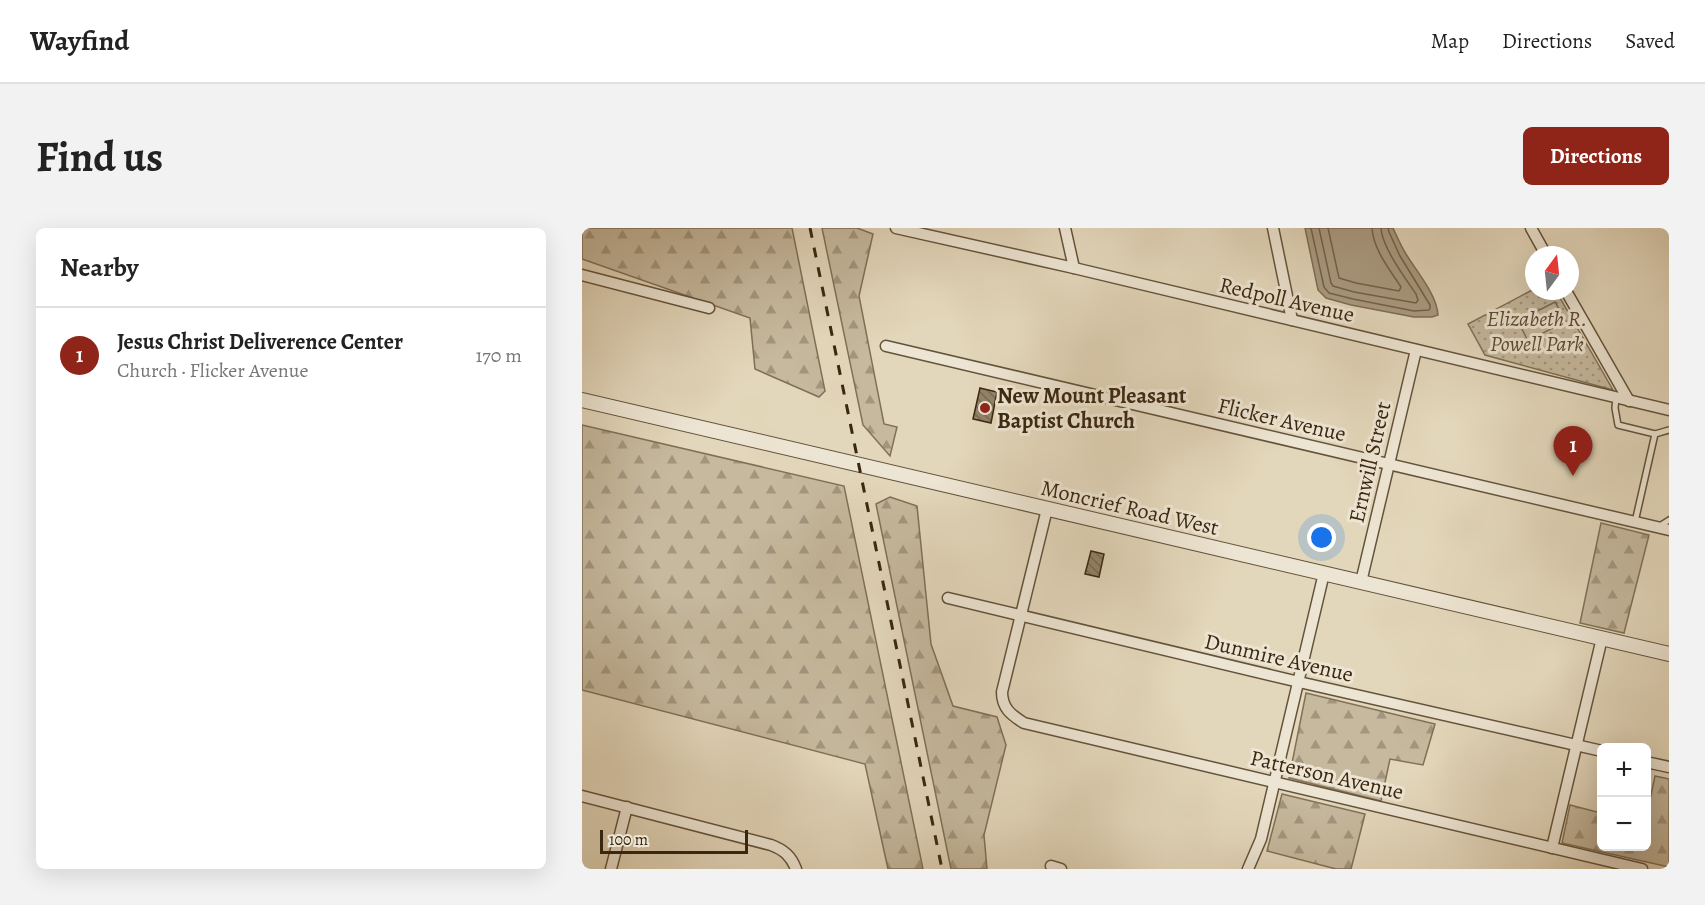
<!DOCTYPE html>
<meta charset="utf-8">
<style>
:root{--surface:#fff;--page:#f2f2f2;--text:#222;--muted:#767676;--line:#e0e0e0;--accent:#8f2418}
body{margin:0;font-family:Alegreya,serif;background:var(--page);color:var(--text)}
.controls{position:absolute;right:18px;bottom:18px;display:grid;overflow:hidden;border-radius:9px;box-shadow:0 6px 24px #0002}
.controls button{width:54px;height:54px;display:grid;place-items:center;padding:0;border:0;border-bottom:2px solid var(--line);background:var(--surface);color:var(--text);font:30px sans-serif}
.compass{position:absolute;left:943px;top:18px;width:54px;height:54px;border-radius:50%;background:var(--surface);box-shadow:0 6px 24px #0002;rotate:15deg}
.scale{position:absolute;left:18px;bottom:15px;width:148px;box-sizing:border-box;padding-left:6px;border:3px solid #3a2710;border-top:0;font-size:16px;line-height:21px;white-space:nowrap;color:#3a2710;-webkit-text-stroke:4px #ede5d3;paint-order:stroke}
.you{position:absolute;left:740px;top:310px;width:21px;height:21px;margin:-15px;border:4px solid #fff;border-radius:50%;background:#1a73e8;box-shadow:0 0 0 9px #1a73e833}
.badge{display:grid;place-items:center;width:39px;height:39px;border-radius:50%;background:var(--accent);color:#fff;font-size:20px;font-weight:700}
.pin{position:absolute;translate:-50% -50px;filter:drop-shadow(0 2px 3px #0008)}
.pin::after{content:'';position:absolute;top:32px;width:21px;height:18px;background:inherit;clip-path:polygon(0 0,100% 0,50% 100%)}
.list{margin:0;padding:0;list-style:none}
h2{display:flex;justify-content:space-between;align-items:center;height:78px;margin:0;padding:0 24px;font-size:26px}
h2 small{font-size:20px;font-weight:400;color:var(--muted)}
.list li{display:grid;grid-template-columns:39px 1fr auto;gap:18px;align-items:center;box-sizing:border-box;height:96px;padding:0 24px;border-top:2px solid var(--line)}
.list b{display:block;font-size:22px;white-space:nowrap}
.list p{margin:0;font-size:20px;white-space:nowrap;color:var(--muted)}
.list em{font-size:20px;font-style:normal;color:var(--muted)}
.map{position:relative;flex:none;width:1087px;height:641px;overflow:hidden;border-radius:9px}
header{display:flex;align-items:center;gap:36px;box-sizing:border-box;height:84px;padding:0 30px;background:var(--surface);border-bottom:2px solid var(--line)}
header strong{font-size:28px}
nav{display:flex;gap:33px;margin-inline-start:auto;font-size:21px}
.intro{display:flex;align-items:center;justify-content:space-between;box-sizing:border-box;height:144px;padding:0 36px}
h1{margin:0;font-size:42px}
.button{padding:15px 27px;border-radius:9px;background:var(--accent);color:#fff;font-size:21px;font-weight:700}
main{display:flex;gap:36px;padding:0 36px}
aside{flex:1;background:var(--surface);border-radius:9px;box-shadow:0 6px 24px #0002}
.map>svg:first-child{display:block}
</style>
<header>
<strong>Wayfind</strong>
<nav><a>Map</a><a>Directions</a><a>Saved</a></nav>
</header>
<div class="intro"><h1>Find us</h1><a class="button">Directions</a></div>
<main>
<aside>
<h2>Nearby<small></small></h2>
<ul class="list">
<li><span class="badge">1</span><div><b>Jesus Christ Deliverence Center</b><p>Church · Flicker Avenue</p></div><em>170 m</em></li>
</ul>
</aside>
<div class="map">
<svg width="1087" height="641" viewBox="0 0 1087 641">
<defs>
<pattern id="forest-firs" width="22" height="20" patternUnits="userSpaceOnUse" patternTransform="scale(1.5)"><rect width="22" height="20" fill="#c6b99e"/><path d="M5 1l3.5 6h-7zM16 11l3.5 6h-7z" fill="#a2967f"/></pattern>
<pattern id="park-dots" width="8" height="8" patternUnits="userSpaceOnUse" patternTransform="scale(1.5)"><rect width="8" height="8" fill="#c6b99e"/><path d="M2 2h.1M6 6h.1" fill="none" stroke="#a2967f" stroke-width="1.8" stroke-linecap="round"/></pattern>
<pattern id="building-back-hatch" width="6" height="6" patternUnits="userSpaceOnUse" patternTransform="scale(1.5)"><rect width="6" height="6" fill="#928369"/><path d="M-1 5l2 2M0 0l6 6M5-1l2 2" fill="none" stroke="#786b55"/></pattern>
</defs>
<rect width="100%" height="100%" fill="#e3d7bb"/>
<filter id="stains"><feTurbulence type="fractalNoise" baseFrequency=".00333" numOctaves="4"/><feColorMatrix values="0 0 0 0 .2 0 0 0 0 .09 0 0 0 0 .02 0 0 0 .5 -.17"/></filter>
<radialGradient id="worn" r=".72"><stop offset=".6" stop-color="#630" stop-opacity="0"/><stop offset="1" stop-color="#630" stop-opacity=".3"/></radialGradient>
<!-- forest -->
<g fill="url(#forest-firs)" stroke="#807057" stroke-width="1.5">
<path d="M0,0H210L243,163L237,169L173,141L168,90L0,31Z"/>
<path d="M240,0H275L291,6L277,68L302,196L315,199L308,228L281,197Z"/>
<path d="M0,197L262,258L341,641H306L283,536L0,462Z"/>
<path d="M308,269L335,278L349,416L371,478L415,489L424,517L402,607L405,641H369L294,276Z"/>
<path d="M1019,295L1067,307L1042,405L998,395Z"/>
<path d="M724,465L853,496L841,537L808,531L799,573L707,550Z"/>
<path d="M1073,548L1087,551V639L980,615L988,577L1019,585L1020,618H1064L1065,586Z"/>
<path d="M700,566L783,586L769,641H754L685,623Z"/>
</g>
<!-- park -->
<path fill="url(#park-dots)" stroke="#807057" stroke-width="1.5" d="M952,61V63H974L1031,162L903,127L886,96Z"/>
<!-- garden -->
<path fill="#c6b99e" stroke="#807057" stroke-width="1.5" d="M973,74L984,93L946,113L936,93Z"/>
<!-- water -->
<path fill="#aa9b81" stroke="#7d6d54" stroke-width="1.5" d="M723,0H811C815,9 819,18 824,26C835,44 855,67 856,87L850,89H832L769,77L744,70L736,62Z"/>
<g fill="none" stroke-linecap="round" stroke-linejoin="round">
<!-- shore -->
<g stroke="#726148" stroke-width="1.5">
<path d="M729,0L742,59L747,65L771,71L832,83L847,82L848,80V77L818,28L807,4L806,0"/>
<path d="M737,0L749,55L751,58L772,64L834,75L836,72L834,66C823,50 800,19 799,0"/>
<path d="M746,0L757,50L774,55L817,63L819,59C808,42 791,21 790,0"/>
</g>
</g>
<!-- building -->
<g fill="url(#building-back-hatch)" stroke="#3a2710" stroke-width="1.5">
<path d="M398,160L415,164L409,195L391,191Z"/>
<path d="M509,323L522,326L517,349L503,346Z"/>
</g>
<g fill="none" stroke-linecap="round" stroke-linejoin="round">
<!-- service casing -->
<g stroke="#64533b" stroke-width="8">
<g id="service">
<path d="M1034,170L1033,180L1036,197L1073,206L1053,294"/>
<path d="M1073,206L1087,202"/>
<path d="M1076,299L1087,292"/>
</g>
</g>
<!-- minor casing -->
<g stroke="#64533b" stroke-width="13">
<g id="minor">
<path d="M314,0L492,40L1087,182"/>
<path d="M483,0L492,40"/>
<path d="M691,0L710,92"/>
<path d="M949,0L964,27"/>
<path d="M0,47L127,80"/>
<path d="M984,63L1047,173"/>
<path d="M304,118L1087,302"/>
<path d="M465,281L420,464C420,480 429,487 442,495L1060,641"/>
<path d="M779,354L834,122"/>
<path d="M366,370L717,454L1020,523"/>
<path d="M1064,534L1087,539"/>
<path d="M0,568L189,617C202,622 209,628 214,641"/>
<path d="M970,620L1020,410"/>
<path d="M469,638L479,641"/>
<path d="M29,641L45,579"/>
<path d="M666,641L679,611L742,345"/>
</g>
</g>
<!-- tertiary casing -->
<g stroke="#64533b" stroke-width="16">
<path id="tertiary" d="M0,172L1087,426"/>
</g>
<!-- service -->
<use href="#service" stroke="#ede5d3" stroke-width="5"/>
<!-- minor -->
<use href="#minor" stroke="#ede5d3" stroke-width="10"/>
<!-- tertiary -->
<use href="#tertiary" stroke="#ede5d3" stroke-width="14"/>
<!-- rail -->
<path stroke="#3a2710" stroke-width="3" stroke-dasharray="10 10" stroke-linecap="butt" d="M228,0L360,641"/>
</g>
<!-- markers -->
<circle fill="#8f2418" stroke="#ede5d3" stroke-width="2" cx="403" cy="180" r="6"/>
<g text-anchor="middle" stroke-width="6" stroke-linejoin="round" paint-order="stroke">
<!-- street labels -->
<g font-size="22" fill="#3a2710" stroke="#ede5d3">
<text transform="translate(705 71) rotate(13)" y="8">Redpoll Avenue</text>
<text transform="translate(700 191) rotate(13)" y="8">Flicker Avenue</text>
<text transform="translate(787 234) rotate(-77)" y="8">Ernwill Street</text>
<text transform="translate(548 279) rotate(13)" y="8">Moncrief Road West</text>
<text transform="translate(697 429) rotate(13)" y="8">Dunmire Avenue</text>
<text transform="translate(745 546) rotate(13)" y="8">Patterson Avenue</text>
</g>
<!-- park labels -->
<g font-size="22" font-style="italic" fill="#5d4c34" stroke="#ede5d3">
<text x="955" y="98">Elizabeth R.<tspan x="955" dy="25">Powell Park</tspan></text>
</g>
<!-- poi labels -->
<g font-size="22" font-weight="bold" fill="#3a2710" stroke="#ede5d3" text-anchor="start">
<text x="415" y="175">New Mount Pleasant<tspan x="415" dy="25">Baptist Church</tspan></text>
</g>
</g>
<rect width="100%" height="100%" filter="url(#stains)"/>
<rect width="100%" height="100%" fill="url(#worn)"/>
</svg>
<div class="controls">
<button>+</button>
<button>−</button>
</div>
<svg class="compass" viewBox="-18 -18 36 36"><path d="M0-13l5 13h-10z" fill="#e53935"/><path d="M0 13l5-13h-10z" fill="#767676"/></svg>
<div class="scale">100 m</div>
<div class="you"></div>
<div class="pin badge" style="left:991px;top:248px">1</div>
</div>
</main>
